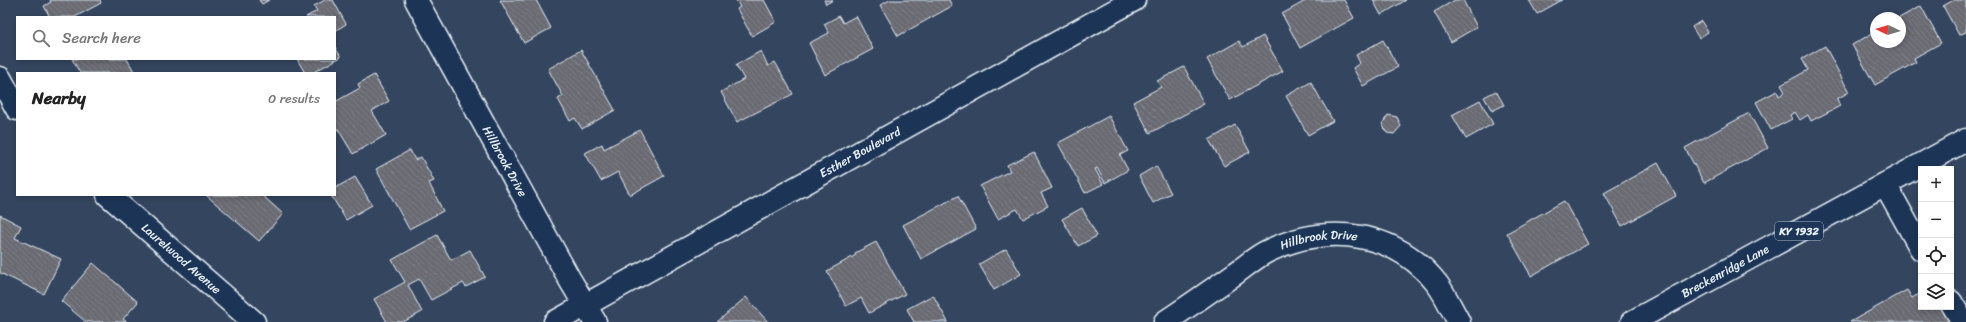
<!DOCTYPE html>
<meta charset="utf-8">
<style>
:root{--surface:#fff;--page:#f6f6f6;--text:#222;--muted:#767676;--line:#e0e0e0}
body{margin:0;font-family:Sriracha,sans-serif;background:var(--page);color:var(--text)}
.controls{position:absolute;right:12px;bottom:12px;display:grid;overflow:hidden;border-radius:0px;box-shadow:0 2px 6px #0003}
.controls button{width:36px;height:36px;display:grid;place-items:center;padding:0;border:0;border-bottom:1px solid var(--line);background:var(--surface);color:var(--text);font:20px sans-serif}
.compass{position:absolute;left:1870px;top:12px;width:36px;height:36px;border-radius:50%;background:var(--surface);box-shadow:0 2px 6px #0003;rotate:274deg}
.list{margin:0;padding:0;list-style:none}
h2{display:flex;justify-content:space-between;align-items:center;height:52px;margin:0;padding:0 16px;font-size:17px}
h2 small{font-size:13px;font-weight:400;color:var(--muted)}
.icon{flex:none;width:22px;height:22px;fill:none;stroke:currentColor;stroke-width:2;stroke-linecap:round;stroke-linejoin:round}
.map{position:relative;flex:none;width:1966px;height:322px;overflow:hidden}
.search{position:absolute;background:var(--surface);box-shadow:0 2px 6px #0003;left:16px;top:16px;width:320px;height:44px;display:flex;align-items:center;gap:10px;box-sizing:border-box;padding:0 14px;border-radius:0px;color:var(--muted);font-size:15px}
.panel{position:absolute;background:var(--surface);box-shadow:0 2px 6px #0003;left:16px;top:72px;width:320px;height:124px;border-radius:0px}
.map>svg:first-child{display:block}
</style>
<div class="map">
<svg width="1966" height="322" viewBox="0 0 1966 322">
<defs>
<pattern id="building-back-hatch" width="6" height="6" patternUnits="userSpaceOnUse"><rect width="6" height="6" fill="#696a72"/><path d="M-1 5l2 2M0 0l6 6M5-1l2 2" fill="none" stroke="#7e8087"/></pattern>
</defs>
<rect width="100%" height="100%" fill="#34455f"/>
<filter id="ink" filterUnits="userSpaceOnUse"><feTurbulence type="fractalNoise" baseFrequency=".025" numOctaves="2"/><feDisplacementMap in="SourceGraphic" scale="8" xChannelSelector="R" yChannelSelector="G"/><feConvolveMatrix kernelMatrix="1 2 1 2 8 2 1 2 1" color-interpolation-filters="sRGB"/></filter>
<g filter="url(#ink)">
<!-- building -->
<g fill="url(#building-back-hatch)" stroke="#e8f1f8">
<path d="M50,0H100L101,3L75,17H50L44,6L51,2Z"/>
<path d="M259,0H269L262,4Z"/>
<path d="M325,0H333L346,24L335,31V17H306L317,11L314,6Z"/>
<path d="M500,0H536L551,28L524,43Z"/>
<path d="M736,0H764L776,22L752,36L737,9L740,7Z"/>
<path d="M824,0H833L826,4Z"/>
<path d="M890,0H949L952,6L898,36L880,5Z"/>
<path d="M1307,0H1344L1354,18L1300,48L1282,14Z"/>
<path d="M1373,0H1406L1381,15Z"/>
<path d="M1455,0H1463L1477,27L1451,42L1434,12Z"/>
<path d="M1529,0H1562L1537,14Z"/>
<path d="M1954,0H1966V32L1959,35L1943,6Z"/>
<path d="M1921,6L1941,43L1914,58L1916,62L1875,85L1852,45L1876,31V42H1900L1899,18Z"/>
<path d="M839,16L843,23L856,16L873,49L825,75L809,43L829,33L824,24Z"/>
<path d="M1701,21L1708,32L1699,38L1692,27Z"/>
<path d="M1263,36L1283,71L1230,100L1207,59L1239,41L1243,47Z"/>
<path d="M1383,40L1398,67L1363,86L1353,68L1360,63L1356,55Z"/>
<path d="M1825,46L1849,92L1837,99L1840,106L1811,121L1808,115L1800,120L1795,112L1790,115L1792,119L1771,130L1756,102L1777,91L1779,96L1785,92L1781,85L1808,70L1802,59Z"/>
<path d="M335,47L341,57L312,73H305L297,59H335Z"/>
<path d="M581,50L615,110L582,129L575,118L570,121L558,99L563,96L548,69Z"/>
<path d="M761,51L768,66L775,62L793,94L737,122L721,92L744,79L736,65Z"/>
<path d="M72,59H127L135,73H80Z"/>
<path d="M1184,67L1204,104L1150,133L1133,102L1161,87L1157,81Z"/>
<path d="M374,75L389,101L372,111L386,135L353,154L338,129L335,130V102L360,88L358,84Z"/>
<path d="M1311,82L1333,121L1308,135L1286,96Z"/>
<path d="M1496,91L1504,105L1492,111L1484,97Z"/>
<path d="M1480,100L1493,124L1466,139L1452,115Z"/>
<path d="M1749,113L1768,148L1704,183L1685,148Z"/>
<path d="M1388,115L1397,117L1401,126L1394,134L1387,133L1382,124Z"/>
<path d="M1109,116L1128,151L1120,155L1128,170L1105,183L1097,168L1095,169L1103,184L1085,193L1058,143Z"/>
<path d="M1235,125L1250,152L1224,166L1209,140Z"/>
<path d="M640,130L664,176L630,195L618,172L601,181L585,153L602,144L604,149Z"/>
<path d="M410,150L415,160L421,157L434,181L429,183L443,211L409,229L376,169Z"/>
<path d="M1034,152L1052,188L1041,193L1048,206L1023,219L1017,209L998,219L980,186L1010,171L1007,165Z"/>
<path d="M1658,163L1676,196L1622,226L1604,193Z"/>
<path d="M1156,166L1171,193L1153,203L1139,176Z"/>
<path d="M355,177L372,205L346,220L331,195H335V188Z"/>
<path d="M206,195H262L283,214L259,241Z"/>
<path d="M958,196L976,229L921,259L903,225Z"/>
<path d="M1564,201L1588,244L1531,276L1507,233Z"/>
<path d="M1082,208L1097,236L1078,246L1062,219Z"/>
<path d="M0,215L21,226L15,238L61,259L44,294L0,273Z"/>
<path d="M437,235L451,260L470,250L485,277L466,287L463,283L431,300L419,279L408,285L422,312L403,322H387L374,299L405,282L392,260Z"/>
<path d="M876,242L905,294L869,313L861,298L846,306L827,271L856,255L855,253Z"/>
<path d="M1006,249L1021,274L994,290L979,264Z"/>
<path d="M93,263L138,302L123,319L127,322H86L61,301Z"/>
<path d="M1907,290L1912,298L1921,293V307H1947L1955,322H1850Z"/>
<path d="M933,295L948,322H914L907,309Z"/>
<path d="M746,297L768,322H717Z"/>
</g>
<g fill="none" stroke-linecap="round" stroke-linejoin="round">
<!-- minor casing -->
<g stroke="#e8f1f8" stroke-width="25">
<g id="minor">
<path id="s1" d="M416,0L570,280L595,322"/>
<path d="M0,78L17,109"/>
<path d="M1885,184L1921,249"/>
<path id="s2" d="M108,195L254,322"/>
<path d="M1951,302L1963,322"/>
<path id="s3" d="M555,322L1134,0"/>
<path id="s4" d="M1165,322C1189,306 1212,290 1236,273C1246,266 1257,256 1268,251C1328,223 1396,230 1438,285C1446,296 1452,310 1459,322"/>
</g>
</g>
<!-- major casing -->
<g stroke="#e8f1f8" stroke-width="25">
<g id="major">
<path id="s5" d="M1632,322L1966,140"/>
</g>
</g>
<!-- minor -->
<use href="#minor" stroke="#1d3557" stroke-width="22"/>
<!-- major -->
<use href="#major" stroke="#1d3557" stroke-width="22"/>
</g>
</g>
<g text-anchor="middle" stroke-width="3" stroke-linejoin="round" paint-order="stroke">
<!-- shield labels -->
<rect fill="#1d3557" stroke="#abb9c8" stroke-width="1" x="1775" y="222" width="48" height="18" rx="3"/>
<g font-size="11" font-weight="bold" fill="#e8f1f8">
<text x="1799" y="235">KY 1932</text>
</g>
<!-- street labels -->
<g font-size="12" fill="#e8f1f8" stroke="#1d3557">
<text dy="4" stroke="none"><textPath href="#s3" startOffset="349">Esther Boulevard</textPath></text>
<text dy="4" stroke="none"><textPath href="#s1" startOffset="184">Hillbrook Drive</textPath></text>
<text dy="4" stroke="none"><textPath href="#s4" startOffset="178">Hillbrook Drive</textPath></text>
<text dy="4" stroke="none"><textPath href="#s2" startOffset="97">Laurelwood Avenue</textPath></text>
<text dy="4" stroke="none"><textPath href="#s5" startOffset="106">Breckenridge Lane</textPath></text>
</g>
</g>
</svg>
<div class="controls">
<button>+</button>
<button>−</button>
<button><svg class="icon" aria-label="locate" viewBox="0 0 24 24"><circle cx="12" cy="12" r="6"/><path d="M12 2v4M12 18v4M2 12h4M18 12h4"/></svg></button>
<button><svg class="icon" aria-label="layers" viewBox="0 0 24 24"><path d="M12 4l9 5-9 5-9-5zM3 14l9 5 9-5"/></svg></button>
</div>
<svg class="compass" viewBox="-18 -18 36 36"><path d="M0-13l5 13h-10z" fill="#e53935"/><path d="M0 13l5-13h-10z" fill="#767676"/></svg>
<div class="search"><svg class="icon" aria-label="search" viewBox="0 0 24 24"><circle cx="10" cy="10" r="6"/><path d="M15 15l6 6"/></svg>Search here</div>
<section class="panel">
<h2>Nearby<small>0 results</small></h2>
<ul class="list">
</ul>
</section>
</div>
